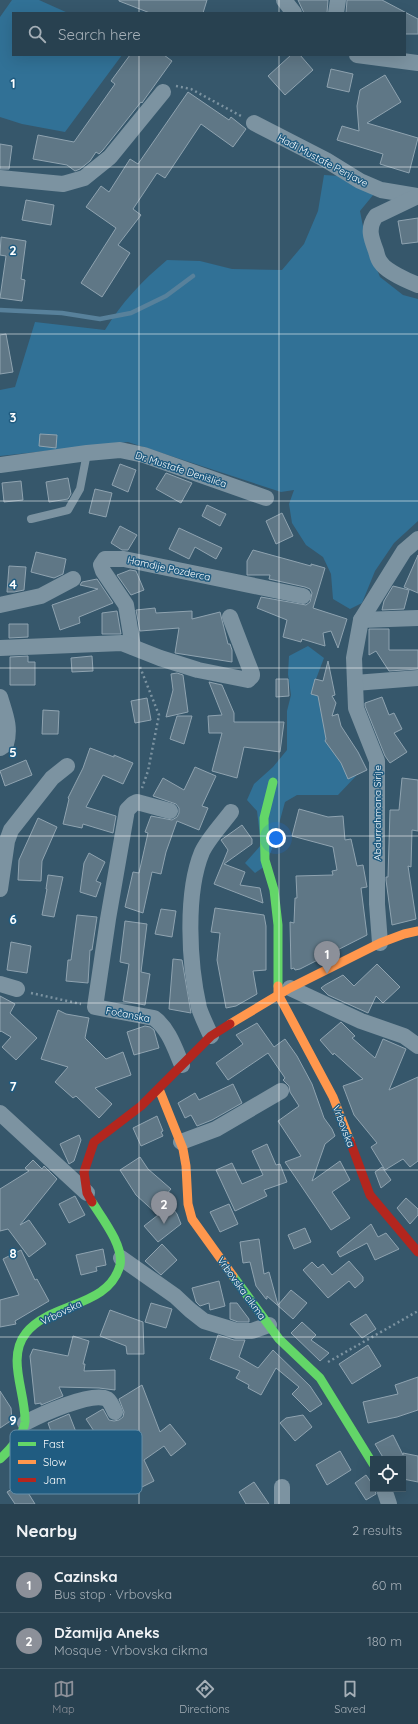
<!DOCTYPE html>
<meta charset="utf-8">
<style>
:root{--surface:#284150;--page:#344c5a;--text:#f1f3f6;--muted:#a5afb7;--line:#445a67;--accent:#8c9099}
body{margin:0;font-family:Quicksand,sans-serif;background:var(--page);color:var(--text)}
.controls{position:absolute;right:12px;bottom:12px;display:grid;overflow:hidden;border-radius:0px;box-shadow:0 4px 16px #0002}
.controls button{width:36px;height:36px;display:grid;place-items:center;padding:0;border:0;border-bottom:1px solid var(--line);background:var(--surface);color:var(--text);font:20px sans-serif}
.you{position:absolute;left:276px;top:838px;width:14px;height:14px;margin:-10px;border:3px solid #fff;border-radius:50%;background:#1a73e8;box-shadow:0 0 0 6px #1a73e833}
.badge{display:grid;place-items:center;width:26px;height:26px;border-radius:50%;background:var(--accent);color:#fff;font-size:13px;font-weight:700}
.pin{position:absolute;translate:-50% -33px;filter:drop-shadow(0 1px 2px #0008)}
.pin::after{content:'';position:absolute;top:21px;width:14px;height:12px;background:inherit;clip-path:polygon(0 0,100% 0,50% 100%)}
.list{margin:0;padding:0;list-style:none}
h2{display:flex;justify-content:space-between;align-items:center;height:52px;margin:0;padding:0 16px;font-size:17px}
h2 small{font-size:13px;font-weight:400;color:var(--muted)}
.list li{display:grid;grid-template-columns:26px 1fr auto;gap:12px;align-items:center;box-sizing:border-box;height:56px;padding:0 16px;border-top:1px solid var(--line)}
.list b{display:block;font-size:15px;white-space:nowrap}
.list p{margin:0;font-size:13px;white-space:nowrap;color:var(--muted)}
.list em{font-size:13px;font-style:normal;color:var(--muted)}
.icon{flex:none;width:22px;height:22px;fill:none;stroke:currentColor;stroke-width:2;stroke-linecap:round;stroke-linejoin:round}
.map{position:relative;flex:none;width:418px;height:1504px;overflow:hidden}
.search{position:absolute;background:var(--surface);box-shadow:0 4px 16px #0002;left:12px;right:12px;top:12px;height:44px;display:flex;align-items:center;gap:10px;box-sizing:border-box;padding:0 14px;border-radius:0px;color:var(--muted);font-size:15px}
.sheet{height:164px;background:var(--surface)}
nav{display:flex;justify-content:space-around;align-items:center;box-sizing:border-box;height:56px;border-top:1px solid var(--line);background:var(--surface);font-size:11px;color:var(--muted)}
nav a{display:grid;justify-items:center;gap:2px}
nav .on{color:var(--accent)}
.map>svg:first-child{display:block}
</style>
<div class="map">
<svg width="418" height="1504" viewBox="0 0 418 1504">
<rect width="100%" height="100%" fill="#36576b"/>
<!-- green -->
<g fill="#317196">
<path d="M12,0H39L68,13H13V55H122L65,132L22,124L0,117V17Z"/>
<path d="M324,175L340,176L378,189L360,211L366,242L380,277L403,295L418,299V521L394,543L375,571L362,603L350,609L333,599L331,574L323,557L306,545L292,523L289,504L294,490L281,492L128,442L0,456V390L15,387L35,322L105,330C122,302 142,281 167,260L200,261L232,269L282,270L304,244L318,211Z"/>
<path d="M308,646L324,658L316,679L356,776L338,795H297L285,802L272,849L265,866L255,873L245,863L261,845L257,811L247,800L254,784L273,767L287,750V711L291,695L288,674L289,656Z"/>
</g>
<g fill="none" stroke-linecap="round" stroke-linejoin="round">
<!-- stream -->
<path stroke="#58819b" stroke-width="4.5" d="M0,310L62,313L100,319L131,313L166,296L193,276"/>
</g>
<!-- building -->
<g fill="#5f7786" stroke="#8fa3b0">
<path d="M119,0H207L203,13H150L119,1Z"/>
<path d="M298,0H328L327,13H304Z"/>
<path d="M347,0H382L418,19V34H405V13H346Z"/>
<path d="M130,55H164L172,61L144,100L142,103L141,102L103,150L99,154L96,152L90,161L80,169L75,171L67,165L33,159L38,135L74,142L115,84L111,81Z"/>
<path d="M291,55H300L313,70L285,95L268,76Z"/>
<path d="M331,69L353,74L349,92L327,87Z"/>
<path d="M385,75L401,102L367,123L418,138L409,173L380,164L383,154L337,140L342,126L359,131L357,106L360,90Z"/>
<path d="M188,92L229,120L231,117L246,129L233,147L201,124L165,178L157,173L133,209L141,215L118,245L130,253L102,297L81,283L116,228L86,207L101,186L109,192L130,159L138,164Z"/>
<path d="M0,144L12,146L9,169H0Z"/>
<path d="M26,200L54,205L51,225L22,220Z"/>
<path d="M418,218V242L402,244L398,221Z"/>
<path d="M1,237L26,241L21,279L25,280L22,301L0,298L6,256L0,255Z"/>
<path d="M6,334L13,372L0,374V335Z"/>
<path d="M40,434L57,435L56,448L39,446Z"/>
<path d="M120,464L136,470L128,492L112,485Z"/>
<path d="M166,473L192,483L181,503L156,489Z"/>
<path d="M68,478L71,494L68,499L49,502L46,482Z"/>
<path d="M21,481L23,500L4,502L2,483Z"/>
<path d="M95,489L112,493L106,517L89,513Z"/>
<path d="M207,505L226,514L220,526L202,516Z"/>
<path d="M282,513L293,536L276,544L266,521Z"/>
<path d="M120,526L137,535L128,550H122L111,543Z"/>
<path d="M179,528L222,548L216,559L195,547L189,559L169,549Z"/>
<path d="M253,550L311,566V564L325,568L313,608L347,619L338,648L331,631L323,633L325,646L302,639L301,642L283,637L287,620L257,608L261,597L306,605L310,602L312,593L310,589L305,587L269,579L270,575H247V561Z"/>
<path d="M36,552L66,559L63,574L54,578L31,572Z"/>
<path d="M418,555V593L404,587Z"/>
<path d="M9,566L26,567L24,590L14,592H7Z"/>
<path d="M130,570L136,571L144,590L131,595L117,575Z"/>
<path d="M97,579L113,603L79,617L80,623L60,630L52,605L98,589L80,585L82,582Z"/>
<path d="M393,586L409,590L404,609L382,610L384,601Z"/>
<path d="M155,608L156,613L192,611V619L220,612L228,644H230L232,650V662L175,653L179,628L140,631L136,610Z"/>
<path d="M117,611L121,634H102V613Z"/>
<path d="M9,624H28V637L9,638Z"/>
<path d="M369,629H389V650H418V669L389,671L376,651L369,655Z"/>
<path d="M28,656V662H35V685H10V657Z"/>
<path d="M92,656L93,671L72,672L71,658Z"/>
<path d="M328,661L335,695L332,696L336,703L332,716L338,714L341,726L358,752L367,770L348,779L341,763L325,741L326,739L318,696L311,694L315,679L323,681Z"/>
<path d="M177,673L183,675L188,712L166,717L173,690L171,674Z"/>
<path d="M276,679H288L289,696L276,697Z"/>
<path d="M209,682L222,685L234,713V722H284L280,752L244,747L237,778L212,771L222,733H209L208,716L222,715Z"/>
<path d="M382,697L389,715L394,713L402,729L394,733L407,752L390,763L385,756L365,706V703Z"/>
<path d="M147,698L151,720L135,723L131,701Z"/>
<path d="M43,710L59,711L58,734H42Z"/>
<path d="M177,716H192L184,744L170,739Z"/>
<path d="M90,748L114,757V755L133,763L123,784L103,775L86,807L116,816L113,833L83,824L82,828L63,824L69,799L68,798L83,768Z"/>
<path d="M26,760L32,775L5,786L0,771Z"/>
<path d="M195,767L216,776L202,806L208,808L199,830L177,821L166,852L161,874L152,872L143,913L125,907L133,872L139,873L148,833L145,832L151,816L172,820L177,817L179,813V808L176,804L153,796L163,778L184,790Z"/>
<path d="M402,778L418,780V831L412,830L411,867L408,866L416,919L392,925L386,880V877H388L390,810H399Z"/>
<path d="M299,809L328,817L343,816L345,840L351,839L357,866L363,865L367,887L361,888L367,935L300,969L295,970L294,968L291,969L290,922L294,923L295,898H297L296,876L333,875L332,871L337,870L333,847L292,836Z"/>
<path d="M38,818L57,827L42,861L41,881L18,880L19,860Z"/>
<path d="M242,825L252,839V844L224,864L245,872L240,885L260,888L263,903L214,884L228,850L221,840Z"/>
<path d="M89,853L105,862L96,881L101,883L96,897L80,892L84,863Z"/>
<path d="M48,875L63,877L54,917L42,915L47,889H46Z"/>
<path d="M215,908L264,915L266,926V970L253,971L257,994L236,1006L226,1008L217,960L220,933L211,932Z"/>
<path d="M161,909L176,911L172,937L155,934Z"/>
<path d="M77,915L97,917L92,950H90L88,983L66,981L68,960H71Z"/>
<path d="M125,921L147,924L141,972L150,974L145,1005L123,1001L129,964L120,962Z"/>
<path d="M11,942L31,946L27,973L7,970Z"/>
<path d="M173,959L182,960L191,1013L169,1009Z"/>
<path d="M377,964L400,987L383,1003L376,996L368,1013L328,995L321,988L325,985L343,975L354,986Z"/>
<path d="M0,996L15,1004L10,1013L37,1038L16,1060L2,1047L11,1037L1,1031L0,1032Z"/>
<path d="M58,1010L66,1014L89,1018L85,1038L106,1059L123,1052L131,1075L95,1088L112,1104L99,1118L76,1096L73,1098L55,1082L68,1067L41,1059Z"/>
<path d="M341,1022L355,1036L352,1038L375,1058L383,1039L406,1049L389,1090L418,1077V1161L410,1167L403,1159L385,1170L371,1147L377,1143L354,1115L343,1086L363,1079L334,1053L333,1055L320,1040Z"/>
<path d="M257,1023L274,1047L285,1039L297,1056L312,1084L324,1118L332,1129L335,1136L325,1144L312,1181L340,1161L350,1180L332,1192L350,1218L331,1230L285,1162L301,1156L278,1121L299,1106L290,1092L289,1086L283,1080L285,1078L268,1053L228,1080L216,1063L243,1044L236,1035Z"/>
<path d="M145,1026L150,1027L154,1030L159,1048L134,1055L127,1032Z"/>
<path d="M233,1084L242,1103L212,1120L197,1126L191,1115L185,1118L178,1103L195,1093L199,1100Z"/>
<path d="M157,1116L163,1131L161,1132L163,1136L141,1146L133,1128Z"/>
<path d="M79,1135L81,1140L74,1161L69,1164L60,1144Z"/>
<path d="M267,1144L276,1165L280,1164L287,1182L264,1190L267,1196L235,1211L216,1170L232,1163L242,1184L263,1175L252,1151Z"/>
<path d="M140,1157L148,1169L171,1189L164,1197L177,1214L181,1224L158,1242L144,1226L158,1215L136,1195L120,1170Z"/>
<path d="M33,1160L42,1169L44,1166L57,1179L20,1225L29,1220L46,1244L29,1257L8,1229L0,1231V1189L29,1171L25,1168Z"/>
<path d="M382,1167L391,1180L381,1188L375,1172Z"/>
<path d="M75,1196L85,1215L69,1223L59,1204Z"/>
<path d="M406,1198L418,1209V1215L410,1224L397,1208Z"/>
<path d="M229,1204L238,1224L220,1232L210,1212Z"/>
<path d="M371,1224L378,1237L386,1233L399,1249L375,1260L367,1243L340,1257L337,1252Z"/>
<path d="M305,1228L311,1242L294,1249L288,1235Z"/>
<path d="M259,1239L264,1274L269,1272L278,1305L291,1290L307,1303L293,1319L267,1296V1299H266L256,1286L250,1262L243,1263L240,1242Z"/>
<path d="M162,1244L177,1260L161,1275L145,1261Z"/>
<path d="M103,1249L106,1265L96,1267L97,1271L81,1275L76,1255Z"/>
<path d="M21,1250L35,1280L37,1279L49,1301L15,1321L16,1324L0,1327V1300L19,1295L3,1259Z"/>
<path d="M349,1261L363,1277V1281L355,1288L349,1281L328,1298L303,1270L312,1262L318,1268L323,1264L332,1275Z"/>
<path d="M219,1281L225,1306L210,1310L209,1303L200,1306L196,1302L192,1288Z"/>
<path d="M151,1303L172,1309L166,1328L145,1322Z"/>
<path d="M230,1303H237L249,1319V1322H238L230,1319Z"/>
<path d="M110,1310L143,1322L144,1354H127L126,1346L100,1336Z"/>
<path d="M366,1314L376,1329L362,1338L350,1324Z"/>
<path d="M302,1322L316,1335L311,1340L329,1353L320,1361L291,1333Z"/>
<path d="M218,1335L234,1340H245L239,1357L258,1368L273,1350L310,1386L322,1404L310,1412L292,1394L299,1387L276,1368L261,1395L248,1388L249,1385L236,1378L240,1371L210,1359Z"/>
<path d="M73,1336L89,1341L83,1364H85L84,1371L115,1370V1390L99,1388L59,1387L63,1396L41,1405V1403L35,1404L30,1356L33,1349L68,1356Z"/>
<path d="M368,1345L381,1366L352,1384L339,1364Z"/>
<path d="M418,1377V1410L397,1417L368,1423L363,1402L398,1394L395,1385Z"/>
<path d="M142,1385L160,1432L170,1424L186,1444L171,1456L164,1446L144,1460L154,1481L132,1492L117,1462L115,1463L86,1419L103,1409L109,1420L114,1421L119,1420L123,1417L124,1412L119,1399Z"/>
<path d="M0,1391L11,1408L12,1420L0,1428Z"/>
<path d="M69,1414L76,1432L54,1440L48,1423Z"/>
<path d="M303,1415L312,1427L295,1441L280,1423L286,1418Z"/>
<path d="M393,1435L403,1455V1453L418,1456V1482L403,1479V1459H384L375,1444Z"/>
<path d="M340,1451L351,1470L327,1485L316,1465Z"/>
<path d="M366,1475L373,1485L376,1494L366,1500L355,1483Z"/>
<path d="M254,1482L269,1504H246L239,1492Z"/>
<path d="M22,1483L35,1504H15L7,1492Z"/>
</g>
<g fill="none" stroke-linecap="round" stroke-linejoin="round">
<!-- path -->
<g stroke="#7c93a1" stroke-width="2.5" stroke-dasharray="2 3" stroke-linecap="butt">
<path d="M176,86L191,89L241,116"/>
<path d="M140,667L159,715L148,771L142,788"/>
<path d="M31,993L81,1004"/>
<path d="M328,1362L418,1311"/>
</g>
<!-- lane -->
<path stroke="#7c93a1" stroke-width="8" d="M31,519L68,510L80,489L87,453"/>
<!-- street -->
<g stroke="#7c93a1" stroke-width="16">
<path d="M284,0L294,13"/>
<path d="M336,13L338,0"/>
<path d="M357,55L418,63"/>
<path d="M254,123L326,160L360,181L381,190L418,196"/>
<path d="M0,178L63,184L84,178L110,157L163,92"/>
<path d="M418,196L376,216C367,228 371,238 376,251C377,255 378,260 381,263C386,271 408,281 418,285"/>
<path d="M0,465L87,453L120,450L144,455L266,498"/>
<path d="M0,605L41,596L73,579"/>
<path d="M361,620L418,618"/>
<path d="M133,647L126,605L103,571L101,565L105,559H124L303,596"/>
<path d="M0,648L122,643L160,658L198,670L248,680L252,676V674L230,617"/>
<path d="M355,683L418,678"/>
<path d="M0,697C5,714 11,727 6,744L0,748"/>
<path d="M170,811L137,802L133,804L127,810L108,919L95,1007L154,1018C169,1029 175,1049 182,1065"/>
<path d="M0,889L7,841L11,830L52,778L67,766"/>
<path d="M380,943L377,904V761L356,708L354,658L361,620L404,551L418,539"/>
<path d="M0,984L17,989"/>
<path d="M290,988L361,1021L404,1036L418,1046"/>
<path d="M211,1036C207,1027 202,1017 199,1008C189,964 185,893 202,852C208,839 222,824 231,812"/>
<path d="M0,1113L87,1193"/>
<path d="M181,1142L216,1129L281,1091"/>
<path d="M121,1258L175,1296L190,1310L204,1321L237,1331H252L269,1325"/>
<path d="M25,1423C40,1415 92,1391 107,1399C111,1402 113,1408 115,1412"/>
<path d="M384,1489L389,1504"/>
<path d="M282,1504V1487"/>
</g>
<!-- fast -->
<g stroke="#63d668" stroke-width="9">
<path d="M273,782L264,818L265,860L274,890L278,925V986"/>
<path d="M233,1276L279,1339L320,1378L373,1464"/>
<path d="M0,1459C9,1451 24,1434 25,1422C26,1393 6,1358 26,1333C50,1302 109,1308 120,1265C124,1246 102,1218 92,1202"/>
</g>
<!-- slow -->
<g stroke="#ff974d" stroke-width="9">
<path d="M278,986V994L333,1097L350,1141"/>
<path d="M230,1024L290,988L380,943L404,934L418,931"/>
<path d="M159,1089L183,1149L186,1166L188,1204L192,1219L233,1276"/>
</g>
<!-- jam -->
<g stroke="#b3261e" stroke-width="9">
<path d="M350,1141L370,1195L418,1252"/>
<path d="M92,1202L87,1193L84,1172L94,1142L141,1106L211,1036L230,1024"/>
</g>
</g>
<!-- grid -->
<path fill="none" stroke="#fff" stroke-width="1" stroke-opacity="0.55" d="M139,0V13M279,0V13M139,55V1504M279,55V1504M0,167H418M0,334H418M0,501H418M0,668H418M0,836H418M0,1003H418M0,1170H418M0,1337H418"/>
<g text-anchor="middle" stroke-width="3" stroke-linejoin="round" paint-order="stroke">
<!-- street labels -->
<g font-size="10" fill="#fff" stroke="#205c81">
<text transform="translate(323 160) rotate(28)" y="4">Hađi Mustafe Penjave</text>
<text transform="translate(181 469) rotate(18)" y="4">Dr. Mustafe Denišlića</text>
<text transform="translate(169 568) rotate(12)" y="4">Hamdije Pozderca</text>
<text transform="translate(377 813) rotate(-90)" y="4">Abdurrahmana Sirije</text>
<text transform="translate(128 1014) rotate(11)" y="4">Fočanska</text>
<text transform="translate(344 1126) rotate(69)" y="4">Vrbovska</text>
<text transform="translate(242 1288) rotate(54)" y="4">Vrbovska cikma</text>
<text transform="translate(61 1312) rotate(-26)" y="4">Vrbovska</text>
</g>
</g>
<!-- legend -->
<rect x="10" y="1430" width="132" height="64" rx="6" fill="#205c81" stroke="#638da7" stroke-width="1"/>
<rect x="18" y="1442" width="18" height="4" fill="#63d668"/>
<rect x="18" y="1460" width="18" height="4" fill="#ff974d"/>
<rect x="18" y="1478" width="18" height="4" fill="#b3261e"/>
<g font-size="11" fill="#fff">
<text x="43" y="1448">Fast</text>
<text x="43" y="1466">Slow</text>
<text x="43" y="1484">Jam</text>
</g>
<g font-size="13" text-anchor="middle" font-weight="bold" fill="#fff" stroke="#205c81" stroke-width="3" stroke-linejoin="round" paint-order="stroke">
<text x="13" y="88">1</text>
<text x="13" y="255">2</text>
<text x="13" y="422">3</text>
<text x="13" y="589">4</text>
<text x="13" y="757">5</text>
<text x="13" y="924">6</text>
<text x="13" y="1091">7</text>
<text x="13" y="1258">8</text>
<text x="13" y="1425">9</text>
</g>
</svg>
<div class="controls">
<button><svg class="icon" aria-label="locate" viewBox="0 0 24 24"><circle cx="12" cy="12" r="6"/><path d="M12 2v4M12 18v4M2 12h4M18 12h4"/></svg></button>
</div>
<div class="you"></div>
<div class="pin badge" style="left:327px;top:974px">1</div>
<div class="pin badge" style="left:164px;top:1224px">2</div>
<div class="search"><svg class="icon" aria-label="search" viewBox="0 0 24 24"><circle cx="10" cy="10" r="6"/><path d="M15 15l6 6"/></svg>Search here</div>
</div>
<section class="sheet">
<h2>Nearby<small>2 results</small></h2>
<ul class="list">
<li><span class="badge">1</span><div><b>Cazinska</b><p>Bus stop · Vrbovska</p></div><em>60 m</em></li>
<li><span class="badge">2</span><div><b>Džamija Aneks</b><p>Mosque · Vrbovska cikma</p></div><em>180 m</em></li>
</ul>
</section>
<nav>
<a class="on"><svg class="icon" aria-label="map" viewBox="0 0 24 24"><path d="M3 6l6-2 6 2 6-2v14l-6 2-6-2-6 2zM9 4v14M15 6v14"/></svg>Map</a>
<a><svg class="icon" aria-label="directions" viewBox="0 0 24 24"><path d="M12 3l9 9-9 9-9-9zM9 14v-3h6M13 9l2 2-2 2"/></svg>Directions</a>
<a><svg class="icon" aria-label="saved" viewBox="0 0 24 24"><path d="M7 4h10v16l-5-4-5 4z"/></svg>Saved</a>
</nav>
